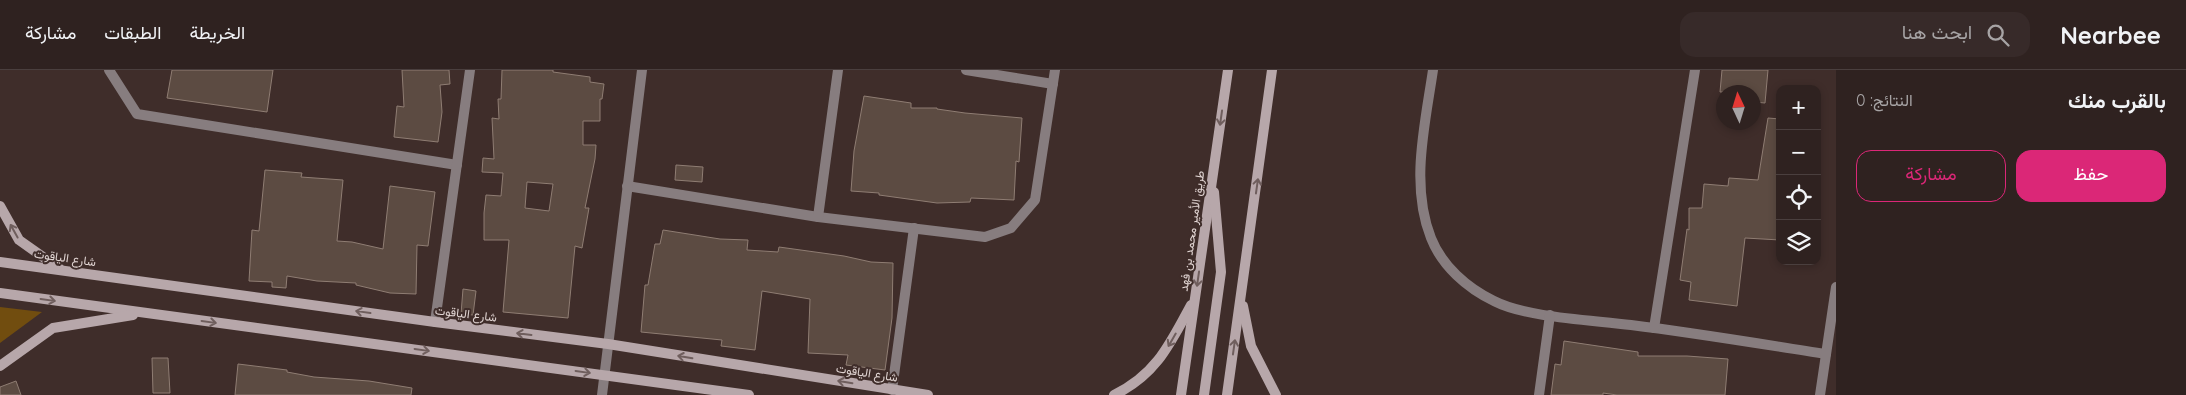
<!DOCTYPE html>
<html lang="ar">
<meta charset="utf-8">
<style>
:root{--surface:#2f2220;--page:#372a29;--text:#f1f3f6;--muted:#a7a4a5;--line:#4a3f3e;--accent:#db2777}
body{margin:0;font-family:Quicksand,Vazirmatn,sans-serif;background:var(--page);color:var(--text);direction:rtl}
.controls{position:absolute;right:15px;top:15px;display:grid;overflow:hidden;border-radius:10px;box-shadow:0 2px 8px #0003}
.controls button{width:45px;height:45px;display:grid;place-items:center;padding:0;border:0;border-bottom:1px solid var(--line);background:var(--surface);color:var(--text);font:25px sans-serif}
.compass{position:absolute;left:1716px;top:15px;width:45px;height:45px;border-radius:50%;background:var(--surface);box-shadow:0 2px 8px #0003;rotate:356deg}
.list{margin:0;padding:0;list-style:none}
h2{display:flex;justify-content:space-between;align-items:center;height:65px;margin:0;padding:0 20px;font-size:21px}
h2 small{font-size:16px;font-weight:400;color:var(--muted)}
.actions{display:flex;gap:10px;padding:15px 20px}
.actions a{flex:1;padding:11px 0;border:1px solid var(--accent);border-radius:15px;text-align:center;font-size:18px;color:var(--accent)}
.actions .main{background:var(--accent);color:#fff}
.icon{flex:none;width:28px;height:28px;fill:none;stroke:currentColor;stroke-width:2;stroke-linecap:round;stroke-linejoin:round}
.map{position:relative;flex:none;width:1836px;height:325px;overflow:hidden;direction:ltr}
header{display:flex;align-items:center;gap:30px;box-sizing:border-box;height:70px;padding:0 25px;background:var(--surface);border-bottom:1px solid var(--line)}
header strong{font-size:24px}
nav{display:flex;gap:28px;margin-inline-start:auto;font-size:18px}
.search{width:350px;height:45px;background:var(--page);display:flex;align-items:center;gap:12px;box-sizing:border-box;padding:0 18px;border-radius:15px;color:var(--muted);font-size:19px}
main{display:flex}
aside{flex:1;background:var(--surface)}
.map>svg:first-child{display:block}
</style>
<header>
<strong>Nearbee</strong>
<div class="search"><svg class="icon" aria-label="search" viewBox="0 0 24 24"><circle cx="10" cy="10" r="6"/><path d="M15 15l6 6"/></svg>ابحث هنا</div>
<nav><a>الخريطة</a><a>الطبقات</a><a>مشاركة</a></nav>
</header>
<main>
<aside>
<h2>بالقرب منك<small>النتائج: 0</small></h2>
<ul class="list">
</ul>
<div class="actions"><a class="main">حفظ</a><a>مشاركة</a></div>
</aside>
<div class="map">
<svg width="1836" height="325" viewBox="0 0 1836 325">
<rect width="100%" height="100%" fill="#3f2d2a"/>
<!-- green -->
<path fill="#714d0f" d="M0,237L42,242L0,273Z"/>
<!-- building -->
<g fill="#5c4b42" stroke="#8f7d73" fill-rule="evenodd">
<path d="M172,0H273L267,42L167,28Z"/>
<path d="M402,0H449L450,14L440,15L442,42L438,72L394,67L397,36L404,37Z"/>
<path d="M502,0H553V2L590,7V12L604,14L602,29H600V51H583V75H596L595,89L585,138H589L582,178L575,176L568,248L503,242L509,170H484V143L486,125L501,126L503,103L482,102L483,88L494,89L492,48L499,49L498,29H501ZM527,112L553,114L549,141L525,138Z"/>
<path d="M1722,0H1768L1765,33L1754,32V22H1720Z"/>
<path d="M864,26L911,33V38H937V39L965,43L1022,48L1019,92L1016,91L1014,130L971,128L970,132L937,133L879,125V123L851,121L854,81Z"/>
<path d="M1768,48L1780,49V170L1745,168L1737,236L1689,230L1691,212L1680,210L1687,159L1689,160V138H1702L1704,114L1728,116L1729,108L1758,110Z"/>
<path d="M676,95L703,97L702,112L675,110Z"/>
<path d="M265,100L302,103L301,107L343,110L337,171L352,172L383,179L390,116L435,122L428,176L417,175L416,224L390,223L356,215V213L317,211L287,206L286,218L272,217V212L249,211L252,160L259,161Z"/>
<path d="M663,160L720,169L748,170L747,180L778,182L779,177L844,186L871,192L893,193L892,248L885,300L846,295L848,285L808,283L810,229L762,221L755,280L721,276L722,270L641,262L645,215H648L655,174H660Z"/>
<path d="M463,219L476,221L473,245L461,244Z"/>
<path d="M1564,271L1638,282V286H1687L1728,289L1725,325H1617L1603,323V325H1551L1555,294L1561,295Z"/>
<path d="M152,288H168L170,323H153Z"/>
<path d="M238,294L287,300V302L314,307L369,311L412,318L411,325H235Z"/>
<path d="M16,311L21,325H0V317Z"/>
</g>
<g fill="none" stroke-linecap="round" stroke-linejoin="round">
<!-- street -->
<g stroke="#877d7f" stroke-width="10">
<path d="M109,0L137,44L457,95"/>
<path d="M966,0L1053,14"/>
<path d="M1433,0C1425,55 1410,115 1431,168C1442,196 1467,218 1494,231C1527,248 1593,250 1631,255C1696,263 1761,274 1826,284"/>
<path d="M627,116L818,147L985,167L1011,158L1035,130L1055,0"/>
<path d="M818,147L838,0"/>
<path d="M435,252L470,0"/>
<path d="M1654,258L1695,0"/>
<path d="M892,320L914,158"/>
<path d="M602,325L642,0"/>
<path d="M1539,325L1550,245"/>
<path d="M1820,325L1836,217"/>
</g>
<!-- secondary -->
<g stroke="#b7a7aa" stroke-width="10">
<path d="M0,136L19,170L60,199"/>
<path d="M0,192L435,252L608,274L928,325"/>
<path d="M0,223L749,325"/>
<path d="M1243,236L1251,276L1276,325"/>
<path d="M0,296L53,258L133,245"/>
<path d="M1114,325C1156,305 1170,274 1191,235"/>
<path d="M1181,325L1228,0"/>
<path d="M1204,325L1221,202L1214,122"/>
<path d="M1227,325L1272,0"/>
</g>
</g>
<!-- one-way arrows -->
<defs><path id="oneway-shaft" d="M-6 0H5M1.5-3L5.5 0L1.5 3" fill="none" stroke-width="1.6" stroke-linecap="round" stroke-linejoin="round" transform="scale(1.25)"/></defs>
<g stroke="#6f5e5d">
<use href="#oneway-shaft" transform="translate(1221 48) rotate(98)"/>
<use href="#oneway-shaft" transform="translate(1257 116) rotate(-82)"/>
<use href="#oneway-shaft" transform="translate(14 161) rotate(-119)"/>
<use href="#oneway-shaft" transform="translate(1198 209) rotate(98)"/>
<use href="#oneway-shaft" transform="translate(48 230) rotate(8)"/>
<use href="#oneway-shaft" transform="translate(363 242) rotate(-172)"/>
<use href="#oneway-shaft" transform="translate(209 252) rotate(8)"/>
<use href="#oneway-shaft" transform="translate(524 264) rotate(-173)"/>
<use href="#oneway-shaft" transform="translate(1172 270) rotate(120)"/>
<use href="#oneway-shaft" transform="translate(1234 277) rotate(-82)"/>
<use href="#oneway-shaft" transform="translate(422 280) rotate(8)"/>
<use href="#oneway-shaft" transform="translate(685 287) rotate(-171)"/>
<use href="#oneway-shaft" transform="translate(583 302) rotate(8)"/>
<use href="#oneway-shaft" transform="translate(845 312) rotate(-171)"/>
</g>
<g text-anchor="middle" stroke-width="4" stroke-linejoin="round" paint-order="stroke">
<!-- street labels -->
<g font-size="12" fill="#e1d5d3" stroke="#3f2d2a">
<text transform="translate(1192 161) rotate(-82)" y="4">طريق الأمير محمد بن فهد</text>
<text transform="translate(65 188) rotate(8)" y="4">شارع الياقوت</text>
<text transform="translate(466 244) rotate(7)" y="4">شارع الياقوت</text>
<text transform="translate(867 303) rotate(9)" y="4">شارع الياقوت</text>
</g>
</g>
</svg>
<div class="controls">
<button>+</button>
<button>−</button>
<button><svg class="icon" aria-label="locate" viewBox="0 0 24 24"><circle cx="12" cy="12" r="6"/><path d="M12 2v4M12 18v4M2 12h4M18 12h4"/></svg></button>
<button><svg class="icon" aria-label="layers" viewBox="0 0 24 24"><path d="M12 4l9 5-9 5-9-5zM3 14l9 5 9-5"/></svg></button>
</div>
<svg class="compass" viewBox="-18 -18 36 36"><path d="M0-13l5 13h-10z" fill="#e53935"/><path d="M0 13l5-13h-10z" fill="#a7a4a5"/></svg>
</div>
</main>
